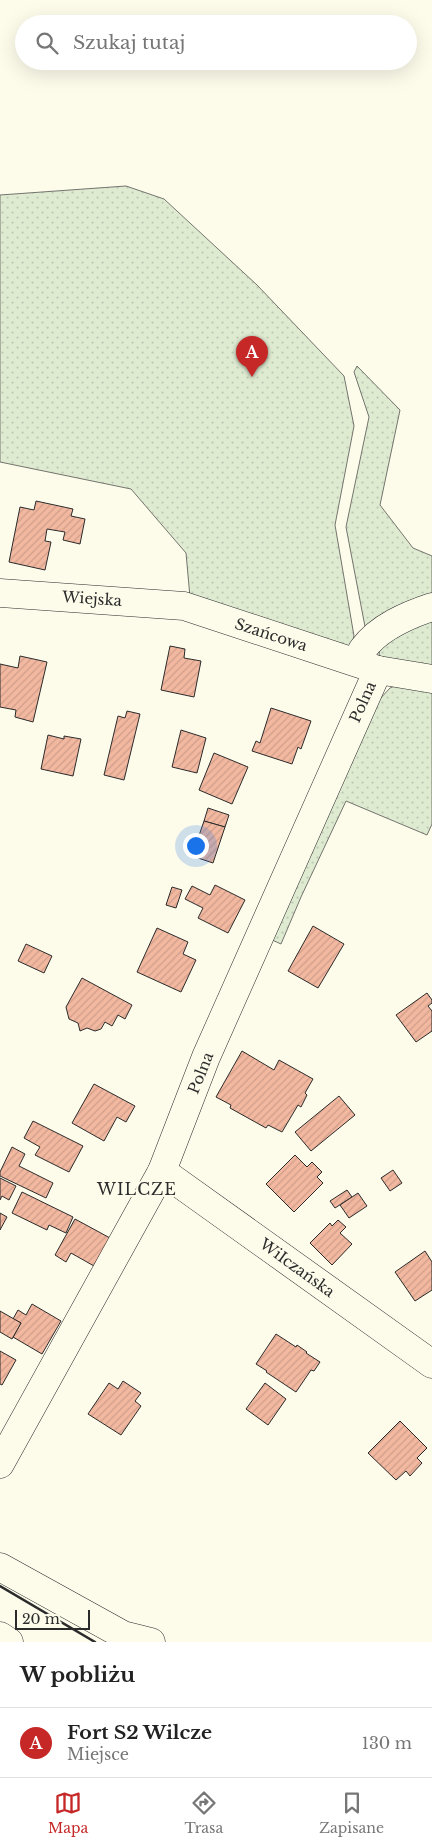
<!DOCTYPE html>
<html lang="pl">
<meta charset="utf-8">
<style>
:root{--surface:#fff;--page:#f6f6f6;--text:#222;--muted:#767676;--line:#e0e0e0;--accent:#c62828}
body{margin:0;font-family:"Libre Baskerville",serif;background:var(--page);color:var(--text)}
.scale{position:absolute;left:15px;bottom:12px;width:75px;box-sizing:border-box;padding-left:5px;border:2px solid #2b2b2b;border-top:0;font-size:14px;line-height:18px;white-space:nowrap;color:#2b2b2b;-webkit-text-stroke:4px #fdfbea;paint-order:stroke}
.you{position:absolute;left:195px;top:845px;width:18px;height:18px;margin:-12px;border:4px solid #fff;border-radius:50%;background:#1a73e8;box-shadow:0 0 0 8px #1a73e833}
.badge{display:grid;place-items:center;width:32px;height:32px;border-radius:50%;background:var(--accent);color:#fff;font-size:16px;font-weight:700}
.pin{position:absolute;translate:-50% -41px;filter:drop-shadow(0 1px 2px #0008)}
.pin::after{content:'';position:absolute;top:26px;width:18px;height:15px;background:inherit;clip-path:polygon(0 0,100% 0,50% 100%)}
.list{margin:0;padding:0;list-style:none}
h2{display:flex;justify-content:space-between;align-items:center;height:65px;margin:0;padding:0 20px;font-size:21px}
h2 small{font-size:16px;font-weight:400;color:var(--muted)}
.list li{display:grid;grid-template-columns:32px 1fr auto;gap:15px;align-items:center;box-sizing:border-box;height:70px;padding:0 20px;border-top:1px solid var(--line)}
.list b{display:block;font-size:19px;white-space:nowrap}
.list p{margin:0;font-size:16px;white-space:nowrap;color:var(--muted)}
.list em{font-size:16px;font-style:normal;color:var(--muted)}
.icon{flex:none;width:28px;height:28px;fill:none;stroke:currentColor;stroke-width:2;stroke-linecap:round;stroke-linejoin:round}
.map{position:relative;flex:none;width:432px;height:1642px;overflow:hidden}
.search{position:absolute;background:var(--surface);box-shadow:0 5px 20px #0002;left:15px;right:15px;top:15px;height:55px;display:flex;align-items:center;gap:12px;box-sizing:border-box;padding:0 18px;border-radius:28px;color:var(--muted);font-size:19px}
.sheet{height:135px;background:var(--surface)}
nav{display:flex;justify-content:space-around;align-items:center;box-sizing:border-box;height:70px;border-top:1px solid var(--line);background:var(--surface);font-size:14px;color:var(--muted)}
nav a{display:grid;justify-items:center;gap:2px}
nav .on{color:var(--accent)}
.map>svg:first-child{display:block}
</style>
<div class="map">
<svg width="432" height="1642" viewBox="0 0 432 1642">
<defs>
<pattern id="grass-dots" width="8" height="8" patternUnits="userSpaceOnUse" patternTransform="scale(1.25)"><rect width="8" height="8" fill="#deebd1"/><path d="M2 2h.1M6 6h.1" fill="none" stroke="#bfcab4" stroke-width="1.8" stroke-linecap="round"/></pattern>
<pattern id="building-hatch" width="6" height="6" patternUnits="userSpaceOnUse" patternTransform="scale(1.25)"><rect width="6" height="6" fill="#f2b8a0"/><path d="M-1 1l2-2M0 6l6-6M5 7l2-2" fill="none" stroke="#d09e8a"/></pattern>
</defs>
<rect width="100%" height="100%" fill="#fdfbea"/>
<!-- grass -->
<g fill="url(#grass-dots)" stroke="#74746e">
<path d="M126,186L164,199L257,285L344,376L354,426L335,525L354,636L351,647L190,597L186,553L131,489L0,462V195Z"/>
<path d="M357,366L400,410L380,505L413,548L432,556V595L367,637L346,527L369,417L354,372Z"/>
<path d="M432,609V674L389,662L379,656L380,644Z"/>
<path d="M402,683L432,689V824L427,835L346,801L301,897L281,944L270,939L378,701L390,688Z"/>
</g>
<!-- building -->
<g fill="url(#building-hatch)" stroke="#2b2b2b">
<path d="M36,501L73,509L71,516L85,519L80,544L63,540L65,532L47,529L45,541L51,542L45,570L9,562L20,507L34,510Z"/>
<path d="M170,646L185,649L184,658L201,661L194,697L161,690Z"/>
<path d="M20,656L47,662L33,722L15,717L16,710L0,707V664L18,668Z"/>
<path d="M271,708L311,721L301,749L298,747L292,764L252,751L256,741L260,743Z"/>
<path d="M127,711L140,714L124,780L104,775L118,716L125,718Z"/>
<path d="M181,730L206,738L197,773L172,767Z"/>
<path d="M48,735L64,739V736L81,739L73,776L41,769Z"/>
<path d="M214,753L248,767L232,804L199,790Z"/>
<path d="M208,808L229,815L225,827L204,821Z"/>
<path d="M204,821L225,827L213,863L192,856Z"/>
<path d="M215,885L245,900L228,933L198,918L203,908L185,899L192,886L210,895Z"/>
<path d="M172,887L182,890L176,908L166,905Z"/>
<path d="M313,926L344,944L318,988L288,971Z"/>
<path d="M157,928L188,942L183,954L196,960L181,992L137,972Z"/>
<path d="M26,944L52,956L44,973L18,961Z"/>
<path d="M82,978L132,1005L125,1019L118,1015L112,1026L105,1022L101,1029L95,1031L87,1028L80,1031L78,1023L69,1019L66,1007Z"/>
<path d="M427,993L432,1000V1003L428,1006L432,1011V1031L416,1042L396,1015Z"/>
<path d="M242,1051L274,1070L279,1060L313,1079L305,1093L307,1095L301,1107L298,1105L282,1132L268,1125L266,1128L230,1108L231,1105L216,1097Z"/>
<path d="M94,1084L135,1106L126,1122L117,1117L104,1141L72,1123Z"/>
<path d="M339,1096L355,1115L311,1151L295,1132Z"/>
<path d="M33,1121L83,1146L69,1172L35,1155L40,1147L24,1138Z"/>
<path d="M12,1147L25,1154L19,1166L53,1183L46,1198L0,1176V1172Z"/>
<path d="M295,1155L307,1167L312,1162L322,1172L317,1177L323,1183L294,1212L266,1184Z"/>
<path d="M393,1170L402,1183L390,1191L381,1178Z"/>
<path d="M0,1178L16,1186L9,1200L2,1196L0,1200Z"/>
<path d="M347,1190L352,1197L335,1208L330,1201Z"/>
<path d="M22,1192L73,1217L66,1233L49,1225L47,1230L12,1213Z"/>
<path d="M358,1193L367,1206L349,1218L340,1205Z"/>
<path d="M0,1213L7,1217L0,1230Z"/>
<path d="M75,1219L110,1238L94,1266L71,1253L66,1262L55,1255Z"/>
<path d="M338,1220L346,1227L340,1233L352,1244L332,1265L310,1243L330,1223L332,1226Z"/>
<path d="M425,1251L432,1262V1290L415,1301L395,1272Z"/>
<path d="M32,1304L61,1321L42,1354L13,1337L21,1323L13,1319L18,1310L26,1315Z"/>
<path d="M0,1311L21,1323L12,1339L0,1332Z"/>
<path d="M276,1334L296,1347L297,1345L307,1352L306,1353L320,1362L314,1371L311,1370L296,1392L266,1372L267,1371L256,1364Z"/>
<path d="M0,1351L16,1360L2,1385L0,1384Z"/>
<path d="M123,1381L141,1393L135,1401L141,1406L121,1435L88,1414L109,1383L118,1389Z"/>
<path d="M265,1383L286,1399L268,1425L246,1409Z"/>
<path d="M400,1421L427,1448L417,1458L422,1463L410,1476L406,1471L396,1480L368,1453Z"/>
</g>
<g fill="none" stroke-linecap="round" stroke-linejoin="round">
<!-- minor casing -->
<g stroke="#2b2b2b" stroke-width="29">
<g id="minor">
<path d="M0,593L184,606L378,670L432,679"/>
<path d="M359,663C360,659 360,652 363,649C379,627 408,615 432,607"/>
<path d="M162,1171L432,1364"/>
<path d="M0,1464L162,1171L206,1057L378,670"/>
<path d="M0,1567L123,1635L151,1642"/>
</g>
</g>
<!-- highway casing -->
<g stroke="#2b2b2b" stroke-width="29">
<path id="highway" d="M0,1636L9,1642"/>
</g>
<!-- minor -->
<use href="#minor" stroke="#fdfbea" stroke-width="28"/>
<!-- highway -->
<use href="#highway" stroke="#fdfbea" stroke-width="28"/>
<!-- wall -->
<path stroke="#2b2b2b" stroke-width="2.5" d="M0,1586L95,1642"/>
</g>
<g text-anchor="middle" stroke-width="4" stroke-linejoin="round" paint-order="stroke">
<!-- street labels -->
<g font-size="15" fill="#2b2b2b" stroke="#fdfbea">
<text transform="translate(92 599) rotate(4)" y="5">Wiejska</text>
<text transform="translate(271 635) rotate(18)" y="5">Szańcowa</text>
<text transform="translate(363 702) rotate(-66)" y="5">Polna</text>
<text transform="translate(201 1073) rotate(-68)" y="5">Polna</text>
<text transform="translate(297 1268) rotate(36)" y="5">WiIczańska</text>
</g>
<!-- neighbourhood labels -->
<g font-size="16" letter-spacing="1" fill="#2b2b2b" stroke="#fdfbea">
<text x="137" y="1195">WILCZE</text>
</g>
</g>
</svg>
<div class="scale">20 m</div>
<div class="you"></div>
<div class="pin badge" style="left:252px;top:377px">A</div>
<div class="search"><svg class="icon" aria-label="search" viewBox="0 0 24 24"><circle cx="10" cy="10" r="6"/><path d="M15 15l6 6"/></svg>Szukaj tutaj</div>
</div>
<section class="sheet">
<h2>W pobliżu<small></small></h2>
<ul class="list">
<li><span class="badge">A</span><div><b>Fort S2 Wilcze</b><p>Miejsce</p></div><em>130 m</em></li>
</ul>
</section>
<nav>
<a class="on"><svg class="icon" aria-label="map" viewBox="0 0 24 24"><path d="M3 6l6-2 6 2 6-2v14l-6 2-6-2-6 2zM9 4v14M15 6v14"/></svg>Mapa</a>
<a><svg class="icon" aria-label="directions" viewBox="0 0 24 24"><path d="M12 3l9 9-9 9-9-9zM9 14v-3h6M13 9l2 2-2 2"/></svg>Trasa</a>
<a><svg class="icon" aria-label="saved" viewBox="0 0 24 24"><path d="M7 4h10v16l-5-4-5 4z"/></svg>Zapisane</a>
</nav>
